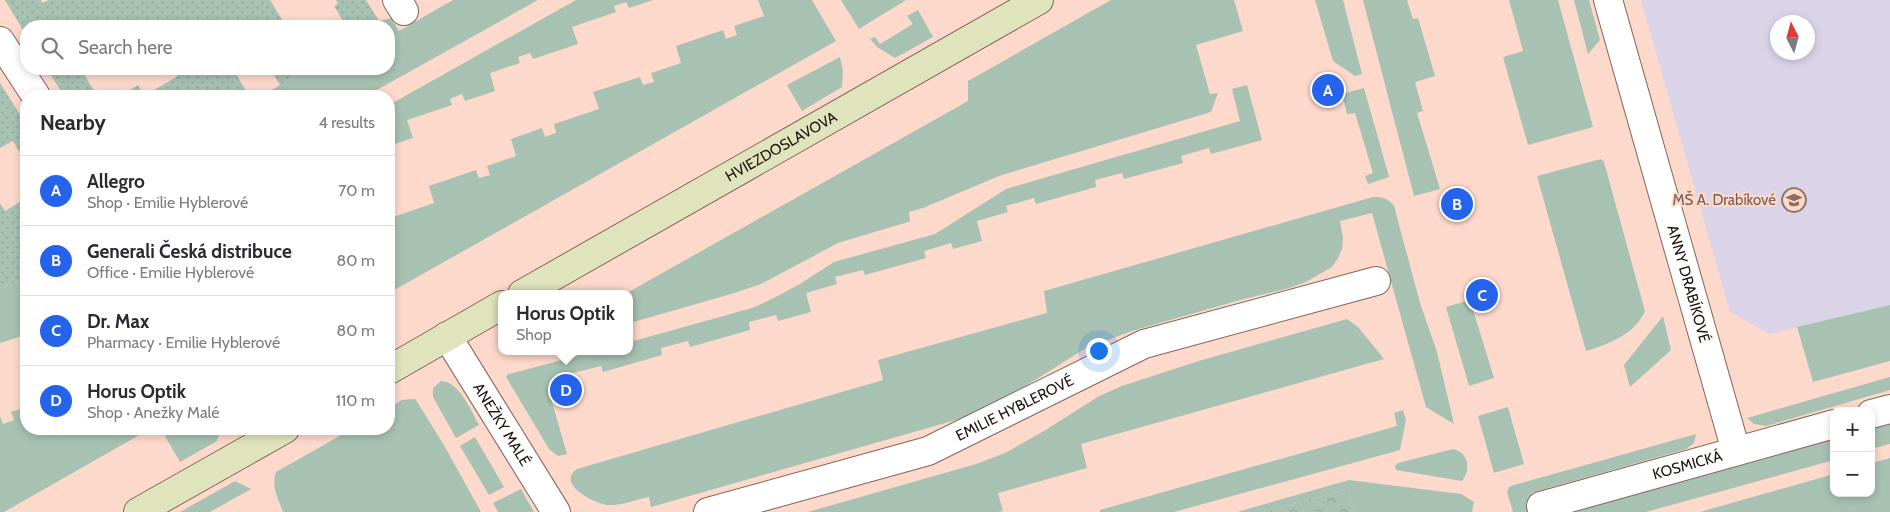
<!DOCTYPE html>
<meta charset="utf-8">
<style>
:root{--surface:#fff;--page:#f2f2f3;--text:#2b2b33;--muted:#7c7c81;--line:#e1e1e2;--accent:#2563eb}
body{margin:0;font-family:Cabin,sans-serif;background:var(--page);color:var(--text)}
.controls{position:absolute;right:15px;bottom:15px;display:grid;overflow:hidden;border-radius:10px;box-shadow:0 2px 8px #0003}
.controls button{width:45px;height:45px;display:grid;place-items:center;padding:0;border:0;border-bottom:1px solid var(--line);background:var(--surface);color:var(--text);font:25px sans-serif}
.compass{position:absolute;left:1770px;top:15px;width:45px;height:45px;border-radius:50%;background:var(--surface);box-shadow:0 2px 8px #0003;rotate:354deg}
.you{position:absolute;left:1098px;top:350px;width:18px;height:18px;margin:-12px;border:4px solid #fff;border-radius:50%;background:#1a73e8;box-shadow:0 0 0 8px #1a73e833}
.badge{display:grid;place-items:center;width:32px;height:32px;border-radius:50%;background:var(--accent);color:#fff;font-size:16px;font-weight:700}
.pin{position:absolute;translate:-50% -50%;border:2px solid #fff;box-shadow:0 1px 5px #0006}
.popup{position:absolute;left:498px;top:290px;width:135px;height:65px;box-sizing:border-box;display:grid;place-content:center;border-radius:10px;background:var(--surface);filter:drop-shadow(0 1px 4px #0005);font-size:16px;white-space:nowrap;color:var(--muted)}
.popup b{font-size:19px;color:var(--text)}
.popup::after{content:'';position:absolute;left:50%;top:100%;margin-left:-10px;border:10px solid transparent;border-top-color:var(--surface)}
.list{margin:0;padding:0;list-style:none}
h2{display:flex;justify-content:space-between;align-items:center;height:65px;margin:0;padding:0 20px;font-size:21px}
h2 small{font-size:16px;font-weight:400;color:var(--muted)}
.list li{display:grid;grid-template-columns:32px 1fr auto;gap:15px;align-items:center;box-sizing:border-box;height:70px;padding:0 20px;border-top:1px solid var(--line)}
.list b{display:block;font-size:19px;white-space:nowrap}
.list p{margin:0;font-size:16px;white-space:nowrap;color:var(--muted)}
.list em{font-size:16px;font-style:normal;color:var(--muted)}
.icon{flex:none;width:28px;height:28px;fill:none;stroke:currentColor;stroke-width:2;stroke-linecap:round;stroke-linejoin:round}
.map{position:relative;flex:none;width:1890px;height:512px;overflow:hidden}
.search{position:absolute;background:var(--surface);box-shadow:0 2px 8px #0003;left:20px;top:20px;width:375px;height:55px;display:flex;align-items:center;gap:12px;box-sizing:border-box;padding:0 18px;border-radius:20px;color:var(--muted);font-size:19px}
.panel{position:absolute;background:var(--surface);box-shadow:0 2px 8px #0003;left:20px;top:90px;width:375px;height:345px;border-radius:20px}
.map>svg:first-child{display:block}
</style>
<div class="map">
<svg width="1890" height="512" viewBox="0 0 1890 512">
<defs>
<pattern id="park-crowns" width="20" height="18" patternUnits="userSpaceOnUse" patternTransform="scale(1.25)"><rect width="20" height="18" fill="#a7c2b2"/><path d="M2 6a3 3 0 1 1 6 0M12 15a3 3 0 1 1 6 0" fill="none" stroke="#8fa698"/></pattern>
<pattern id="garden-dots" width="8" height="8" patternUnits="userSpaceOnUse" patternTransform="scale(1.25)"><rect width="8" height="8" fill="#a7c2b2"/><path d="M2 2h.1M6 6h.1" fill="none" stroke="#8fa698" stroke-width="1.8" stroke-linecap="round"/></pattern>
</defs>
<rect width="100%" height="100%" fill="#fdd9cb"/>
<!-- education -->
<path fill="#dbd4e9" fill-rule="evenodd" d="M1641,0H1890V305L1770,334L1730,312ZM1778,22H1808V52H1778Z"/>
<!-- grass -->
<g fill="#a7c2b2">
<path d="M453,0H538L366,96H262L306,69H389V26H372L379,21L391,18L399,31Z"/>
<path d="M576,0H653L629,8L626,2L614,6L616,12L572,27L578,44L533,59L530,53L518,57L520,63L490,73L495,91L465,101L462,94L450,99L452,105L407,120L413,138L389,146V105Z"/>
<path d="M758,0H812L836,41L389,293V228L392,226L390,218L434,203L429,186L476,170L479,178L490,175L487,166L516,156L511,139L542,128L545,137L556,133L554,124L599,109L593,92L640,77L643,85L654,82L651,73L681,63L676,46L723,30L726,39L737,35L734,26L764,16Z"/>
<path d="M841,0H906L859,29Z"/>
<path d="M1111,0H1234L1243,31L1196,45L1210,94L1218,93L1211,112L999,176L923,208L909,212L910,221L908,222L838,243L761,284L731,294L630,323V294H625L968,101V81Z"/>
<path d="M1315,0H1343L1362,74L1355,76L1333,61Z"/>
<path d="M1363,0H1407L1413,19L1418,18L1435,76L1415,82L1423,111L1417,113L1440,189L1414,196Z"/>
<path d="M1509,0H1558L1593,127L1528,145L1503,57L1523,51Z"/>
<path d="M1574,0H1589L1600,40L1588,54Z"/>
<path d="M918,10L933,37L895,58L877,47L870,39L875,37L880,44L913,24L907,16Z"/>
<path d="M840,57L843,71L842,87L802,111L787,85Z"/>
<path d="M1247,85L1262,140L1211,154L1209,148L1181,156L1183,163L1124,179L1122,173L1095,180L1096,187L1036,204L1034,198L1006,206L1008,212L977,221L982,241L953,249L951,243L924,251L926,258L865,275L863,270L835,277L837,284L806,293L811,312L778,321L776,315L749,322L750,330L690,347L688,341L661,348L662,355L603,372L601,366L573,373L575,380L548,388L567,454L558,456L549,449L506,377L508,374L513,373L596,351H630V342L752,308L770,300L800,284L834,262L935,234L1006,189L1240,121L1232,89Z"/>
<path d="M1364,88L1389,177L1368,184L1365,176L1373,173L1355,113L1347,114L1342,94Z"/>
<path d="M1601,159L1604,162L1645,311C1635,334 1609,344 1586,351L1537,176Z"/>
<path d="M1373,197C1383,197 1388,198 1394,206L1420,303L1437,352L1454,424L1426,407L1372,213L1340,221L1343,238L1342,249L1338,258L1332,267L1306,282L1289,288L1240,300L1132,331L1086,348L984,412L651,507L649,497C637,499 621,506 610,505C596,505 555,484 577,469L883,380L878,360L1047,313L1044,291Z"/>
<path d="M26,277V335L0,343V289Z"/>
<path d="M1470,300L1494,378L1469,386L1446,307Z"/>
<path d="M1890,305V361L1813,382L1797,327Z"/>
<path d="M1663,316L1671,350L1630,387L1624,365Z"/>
<path d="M1347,319L1358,327L1384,359L1081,444L1087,468L998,493L1003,511L998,512H808L976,464L1005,453L1044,431L1099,396L1122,386L1202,360Z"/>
<path d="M1890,377V390L1766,426L1754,424L1747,418Z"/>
<path d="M441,381C460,382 471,411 479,425L456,438L433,397V388Z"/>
<path d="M412,399H415L418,403L445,447L481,512H283C278,498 271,487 276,472L352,429H389V408L402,400Z"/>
<path d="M26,407V429H150L4,512H0V416L3,424L14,420L11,412Z"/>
<path d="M1508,407L1524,464L1494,473L1478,416Z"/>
<path d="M1403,410L1406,420L1400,450L1174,512H1100V510L1397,426L1394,413Z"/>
<path d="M1890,424V444L1871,449V429Z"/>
<path d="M179,429H217L219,435L217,441L180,462L165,436Z"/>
<path d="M1696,434L1694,443L1686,449L1531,493L1536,512H1513L1507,492L1509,487L1514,485Z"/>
<path d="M475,437L504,487L489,495L460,446Z"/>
<path d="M1834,439V460L1646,512H1568Z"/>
<path d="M1453,449C1469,453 1471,469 1462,481L1396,470L1395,466L1398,463Z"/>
<path d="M1890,458V512H1700L1834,474V493H1871V463Z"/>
<path d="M1349,480L1461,494L1474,502L1472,512H1354L1348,489L1264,512H1237Z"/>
<path d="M235,481L251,489L210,512H180Z"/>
<path d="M521,489L534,512H498L493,503Z"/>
</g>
<!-- park -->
<path fill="url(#park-crowns)" d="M1348,489L1354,512H1264L1341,491Z"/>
<!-- garden -->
<g fill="url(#garden-dots)">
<path d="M5,0H41L42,3L49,0H270L286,26H26V35Z"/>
<path d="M336,0H366L379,21L372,26H339L344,23L334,6L338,4Z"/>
<path d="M47,69H81L97,96H64Z"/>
<path d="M174,69H233L249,96H120L138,85L144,96L178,76Z"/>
<path d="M261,69H306L280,85L271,70L264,74Z"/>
<path d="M0,83L26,124V163L13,141L0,148Z"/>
<path d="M26,198V277L0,289V203L5,211Z"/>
</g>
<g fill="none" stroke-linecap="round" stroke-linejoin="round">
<!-- street casing -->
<g stroke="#846559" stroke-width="30">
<g id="street">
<path d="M397,0L404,11"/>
<path id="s1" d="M1608,0L1736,451"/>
<path d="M0,41L36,96"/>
<path id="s2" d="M447,336L556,512"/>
<path d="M1871,414L1890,409"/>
<path id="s3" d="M1541,506L1834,424"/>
<path id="s4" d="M708,512L928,451L1144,344L1376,281"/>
</g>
</g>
<!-- secondary casing -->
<g stroke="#846559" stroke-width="30">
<g id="secondary">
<path id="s5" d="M522,294L1039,0"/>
<path d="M389,370L502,305"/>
<path d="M138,512L285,429"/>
</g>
</g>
<!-- street -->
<use href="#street" stroke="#fff" stroke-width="28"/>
<!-- secondary -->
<use href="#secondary" stroke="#dfe4bd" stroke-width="28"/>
</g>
<!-- icons -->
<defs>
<g id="school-ring" transform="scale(1.25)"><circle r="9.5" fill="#fdd9cb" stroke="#8d6e63" stroke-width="1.5"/><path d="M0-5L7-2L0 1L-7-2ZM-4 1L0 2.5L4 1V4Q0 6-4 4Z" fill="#8d6e63"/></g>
</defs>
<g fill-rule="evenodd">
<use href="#school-ring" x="1794" y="200"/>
</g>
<g text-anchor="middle" stroke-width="4" stroke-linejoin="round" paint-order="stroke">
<!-- street labels -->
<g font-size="15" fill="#20140f" stroke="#fdd9cb">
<text dy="5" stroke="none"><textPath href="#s5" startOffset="298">HVIEZDOSLAVOVA</textPath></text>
<text dy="5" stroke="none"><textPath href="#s1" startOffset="295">ANNY DRABÍKOVÉ</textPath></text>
<text dy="5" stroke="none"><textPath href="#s4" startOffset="325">EMILIE HYBLEROVÉ</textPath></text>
<text dy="5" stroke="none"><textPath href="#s2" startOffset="104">ANEŽKY MALÉ</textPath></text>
<text dy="5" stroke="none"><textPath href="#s3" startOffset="152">KOSMICKÁ</textPath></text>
</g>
<!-- education labels -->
<g font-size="15" fill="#785e54" stroke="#fdd9cb" text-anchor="end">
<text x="1776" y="205">MŠ A. Drabíkové</text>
</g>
</g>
</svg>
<div class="controls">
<button>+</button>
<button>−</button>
</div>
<svg class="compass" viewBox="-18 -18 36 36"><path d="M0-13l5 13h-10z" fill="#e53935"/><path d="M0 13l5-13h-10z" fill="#7c7c81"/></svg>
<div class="you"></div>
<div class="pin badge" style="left:1328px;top:90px">A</div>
<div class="pin badge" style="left:1457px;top:204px">B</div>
<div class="pin badge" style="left:1482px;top:295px">C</div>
<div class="pin badge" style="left:566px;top:390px">D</div>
<div class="popup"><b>Horus Optik</b>Shop</div>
<div class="search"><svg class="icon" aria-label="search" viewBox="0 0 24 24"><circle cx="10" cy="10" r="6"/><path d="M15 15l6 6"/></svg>Search here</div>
<section class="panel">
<h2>Nearby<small>4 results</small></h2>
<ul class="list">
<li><span class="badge">A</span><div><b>Allegro</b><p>Shop · Emilie Hyblerové</p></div><em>70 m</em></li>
<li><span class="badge">B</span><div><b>Generali Česká distribuce</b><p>Office · Emilie Hyblerové</p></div><em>80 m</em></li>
<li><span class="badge">C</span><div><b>Dr. Max</b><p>Pharmacy · Emilie Hyblerové</p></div><em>80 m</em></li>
<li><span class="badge">D</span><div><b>Horus Optik</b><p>Shop · Anežky Malé</p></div><em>110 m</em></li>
</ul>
</section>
</div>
